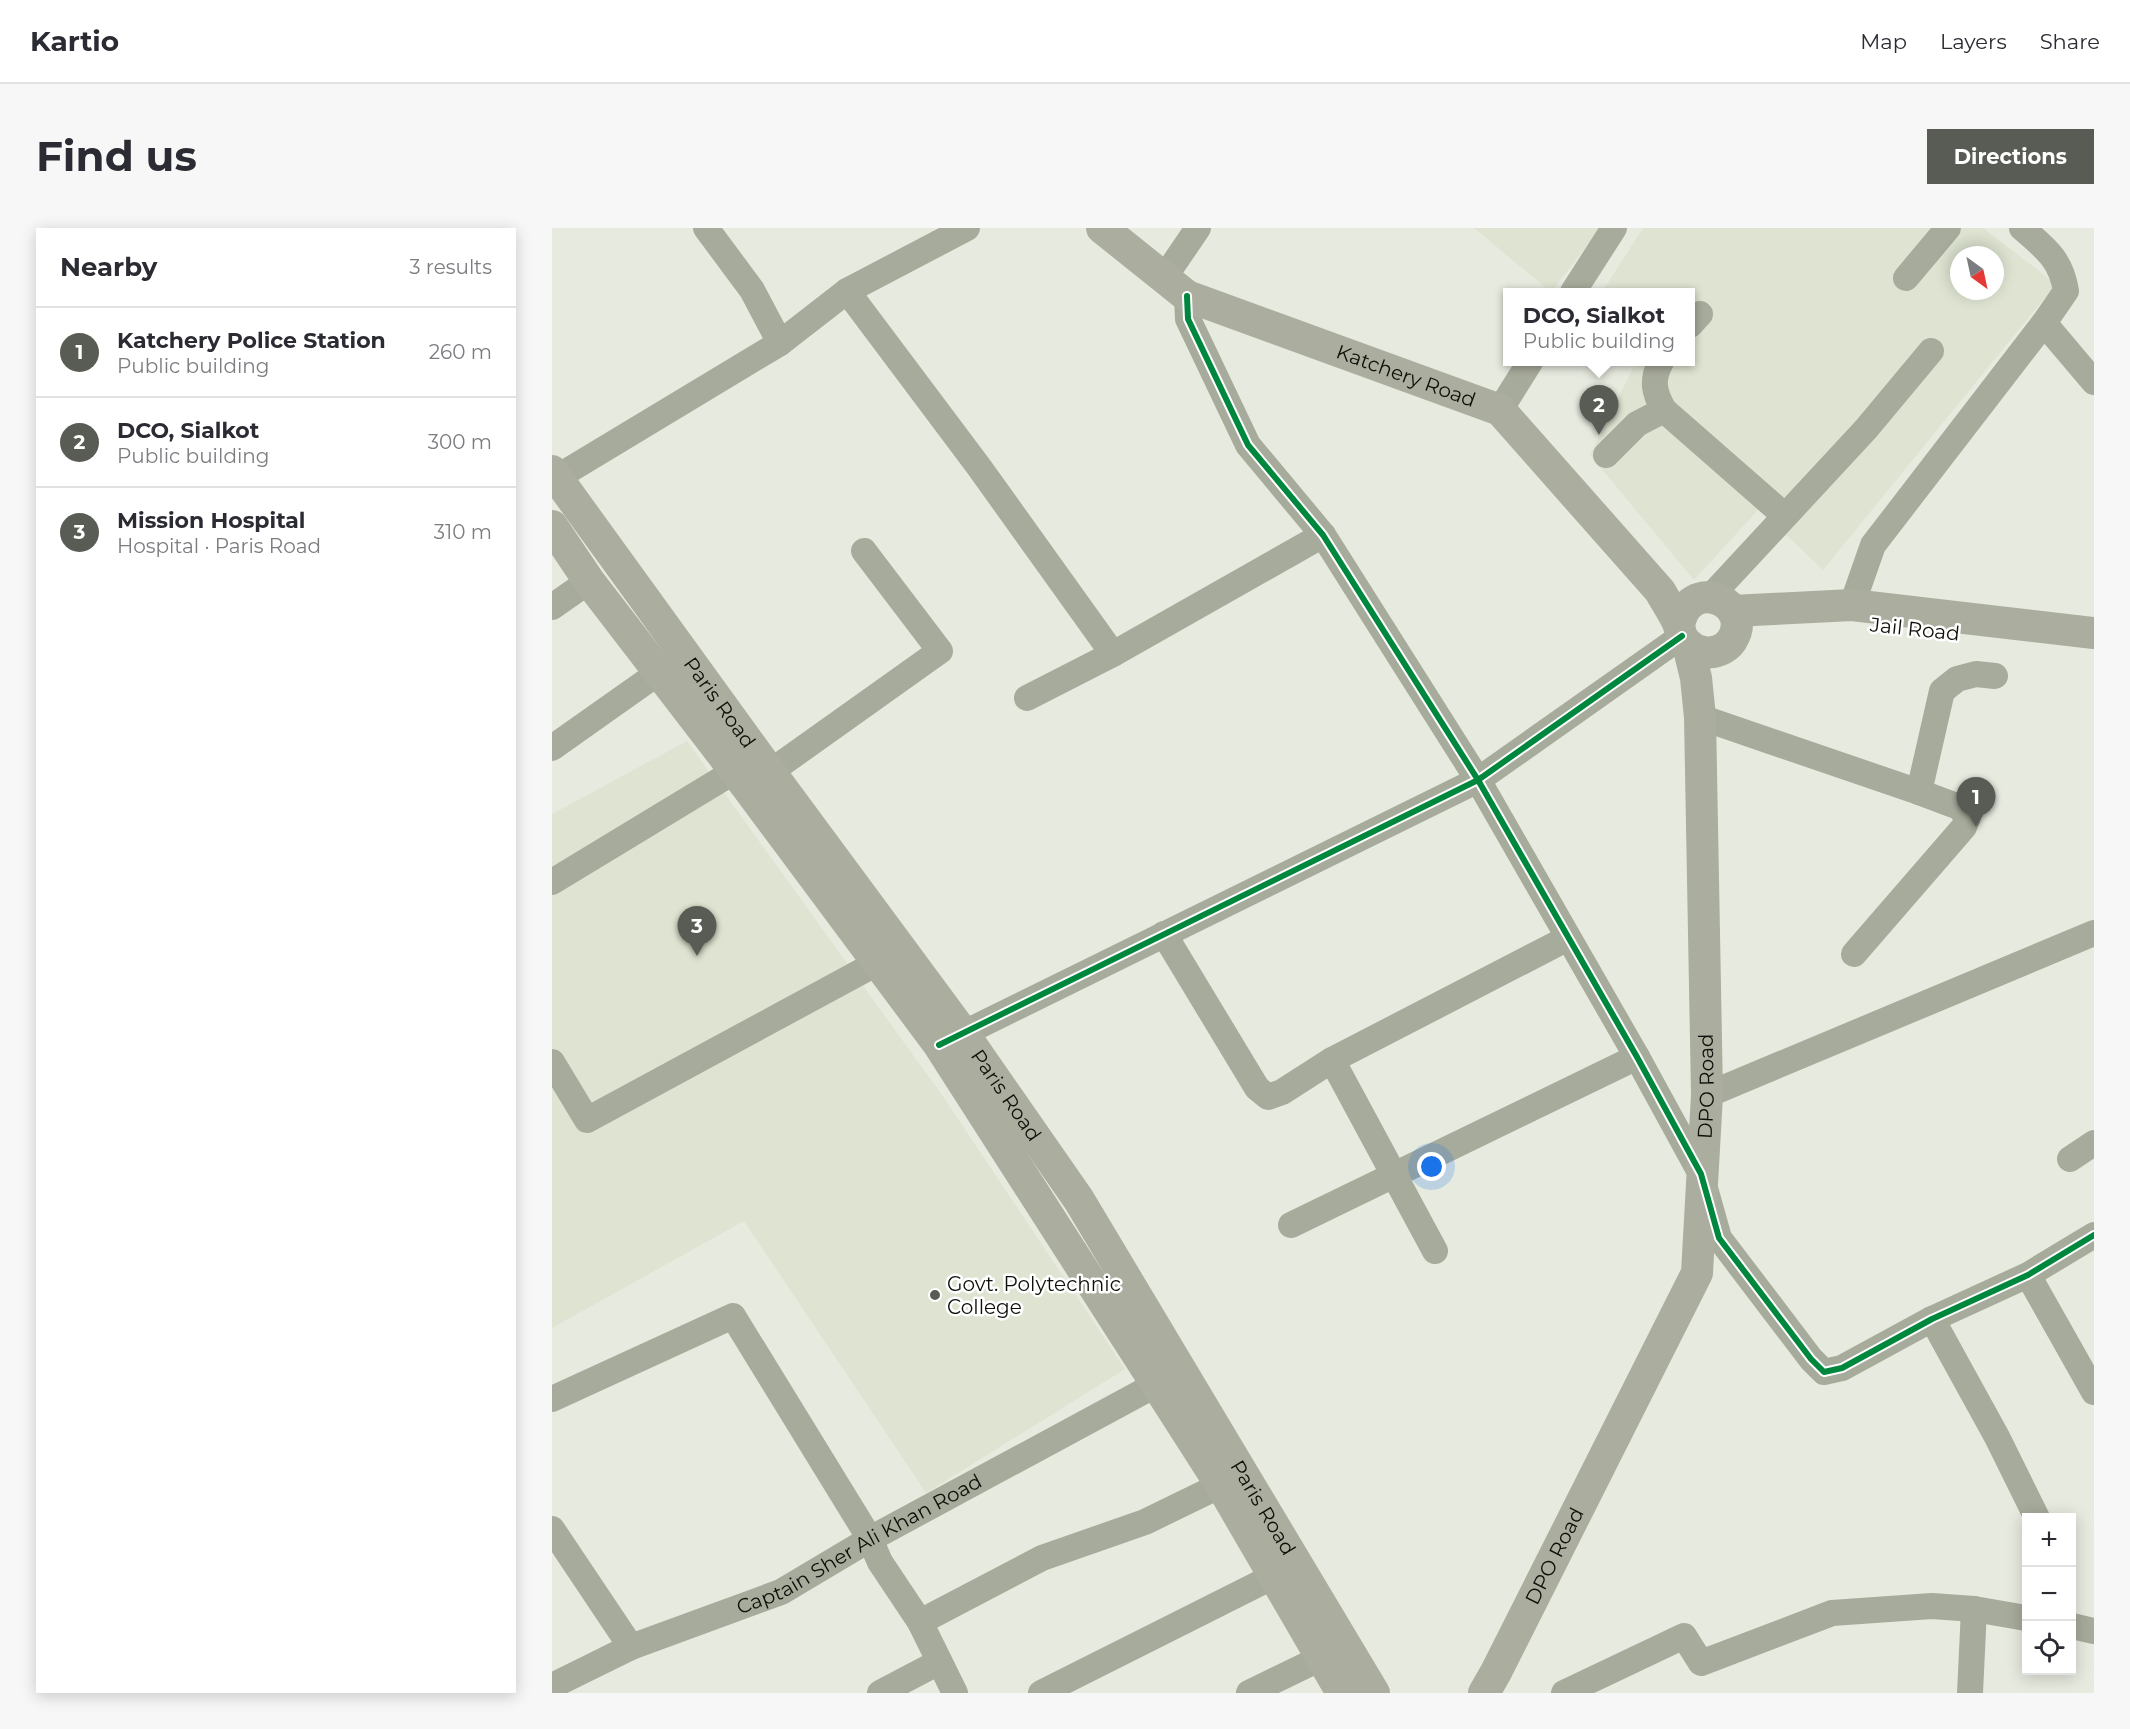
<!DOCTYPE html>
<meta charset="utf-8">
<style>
:root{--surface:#fff;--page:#f7f7f7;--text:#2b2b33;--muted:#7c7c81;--line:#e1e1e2;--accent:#595c54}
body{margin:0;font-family:Montserrat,sans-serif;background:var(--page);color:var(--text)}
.controls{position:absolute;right:18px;bottom:18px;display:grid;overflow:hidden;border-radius:0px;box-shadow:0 3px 15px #0003}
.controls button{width:54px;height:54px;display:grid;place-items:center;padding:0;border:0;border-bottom:2px solid var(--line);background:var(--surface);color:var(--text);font:30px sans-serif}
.compass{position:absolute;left:1398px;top:18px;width:54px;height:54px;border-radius:50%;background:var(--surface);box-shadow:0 3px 15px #0003;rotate:147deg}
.you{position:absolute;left:880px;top:939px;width:21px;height:21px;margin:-15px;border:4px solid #fff;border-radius:50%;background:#1a73e8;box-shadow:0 0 0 9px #1a73e833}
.badge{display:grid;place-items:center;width:39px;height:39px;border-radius:50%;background:var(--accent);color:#fff;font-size:20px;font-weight:700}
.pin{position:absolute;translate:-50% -50px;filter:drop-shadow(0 2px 3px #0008)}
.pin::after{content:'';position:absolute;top:32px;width:21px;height:18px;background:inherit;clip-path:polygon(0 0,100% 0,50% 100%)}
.popup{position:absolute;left:951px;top:60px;width:192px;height:78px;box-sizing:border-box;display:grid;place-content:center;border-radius:0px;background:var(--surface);filter:drop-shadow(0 2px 4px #0005);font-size:20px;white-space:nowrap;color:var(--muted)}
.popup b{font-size:22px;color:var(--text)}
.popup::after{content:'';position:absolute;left:50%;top:100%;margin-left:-12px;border:12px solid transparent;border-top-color:var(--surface)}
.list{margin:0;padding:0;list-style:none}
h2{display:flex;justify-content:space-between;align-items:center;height:78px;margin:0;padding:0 24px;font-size:26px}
h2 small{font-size:20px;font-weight:400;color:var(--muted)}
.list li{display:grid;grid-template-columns:39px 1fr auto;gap:18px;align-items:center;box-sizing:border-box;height:90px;padding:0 24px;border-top:2px solid var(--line)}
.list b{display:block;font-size:22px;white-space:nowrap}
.list p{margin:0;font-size:20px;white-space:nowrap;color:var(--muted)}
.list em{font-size:20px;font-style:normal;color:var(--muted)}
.icon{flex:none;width:33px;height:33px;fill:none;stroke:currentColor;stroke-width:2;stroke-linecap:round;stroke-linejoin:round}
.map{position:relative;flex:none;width:1542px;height:1465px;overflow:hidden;border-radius:0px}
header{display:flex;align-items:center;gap:36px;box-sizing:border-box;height:84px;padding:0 30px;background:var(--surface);border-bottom:2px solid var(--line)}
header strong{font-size:28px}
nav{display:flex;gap:33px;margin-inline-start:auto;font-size:21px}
.intro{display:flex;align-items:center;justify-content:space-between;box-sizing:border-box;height:144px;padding:0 36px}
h1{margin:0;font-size:42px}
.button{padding:15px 27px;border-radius:0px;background:var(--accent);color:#fff;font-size:21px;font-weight:700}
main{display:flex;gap:36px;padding:0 36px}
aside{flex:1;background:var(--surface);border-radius:0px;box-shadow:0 3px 15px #0003}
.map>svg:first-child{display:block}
</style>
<header>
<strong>Kartio</strong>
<nav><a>Map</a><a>Layers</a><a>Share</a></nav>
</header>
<div class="intro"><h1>Find us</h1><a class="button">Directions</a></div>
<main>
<aside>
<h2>Nearby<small>3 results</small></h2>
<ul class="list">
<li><span class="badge">1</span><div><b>Katchery Police Station</b><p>Public building</p></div><em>260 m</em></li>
<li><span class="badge">2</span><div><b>DCO, Sialkot</b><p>Public building</p></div><em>300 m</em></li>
<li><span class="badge">3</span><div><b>Mission Hospital</b><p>Hospital · Paris Road</p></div><em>310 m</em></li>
</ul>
</aside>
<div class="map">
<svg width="1542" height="1465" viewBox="0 0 1542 1465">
<rect width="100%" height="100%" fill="#e7eadf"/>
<!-- built -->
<g fill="#dee4d1" fill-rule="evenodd">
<path d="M922,0H1049L999,64Z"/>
<path d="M1091,0H1431L1504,56L1271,342L1207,281L1142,352L1038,227L1084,134H1138V64H1050ZM1407,27H1443V63H1407Z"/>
<path d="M135,513L392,870L573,1141L374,1265L192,993L0,1100V586Z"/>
</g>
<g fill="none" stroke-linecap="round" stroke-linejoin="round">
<!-- minor -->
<g stroke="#a7ab9b" stroke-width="26">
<path d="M154,0L200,62L228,115"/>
<path d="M612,50L646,0"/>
<path d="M1354,50L1396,0"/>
<path d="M295,63L427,239L561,426"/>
<path d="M1021,64L1062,0"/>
<path d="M635,68L636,91L696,217L771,307L926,552L1085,829L1149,946L1167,1010L1259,1131L1272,1144L1290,1140L1380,1091L1476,1047L1542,1007"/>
<path d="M1492,95L1542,154"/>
<path d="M1138,97L1148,86"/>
<path d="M1109,134C1099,152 1102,165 1112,182L1233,288"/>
<path d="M948,182L978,134"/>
<path d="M1054,227L1085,196L1112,182"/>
<path d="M4,250L228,115L295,63L415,0"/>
<path d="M1159,368L1314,201L1379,123"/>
<path d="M1300,377L1321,317L1492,95L1514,63C1509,31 1493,20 1470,0"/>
<path d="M0,379L37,353"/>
<path d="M475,470L561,426L771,307"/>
<path d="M1148,489L1367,564L1407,579L1416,589L1412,599L1302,726"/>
<path d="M0,520L106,445"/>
<path d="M218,544L388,423L312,323"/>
<path d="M1367,564L1390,463L1405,451L1424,446L1443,448"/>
<path d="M0,654L183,543"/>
<path d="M612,706L705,860L716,869L730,864L780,832L1016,710"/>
<path d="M394,814L926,552L1130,408"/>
<path d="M780,832L883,1023"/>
<path d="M0,834L35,892L325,735"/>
<path d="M1155,867L1542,705"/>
<path d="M1518,931L1542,915"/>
<path d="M739,997L1085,829"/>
<path d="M1476,1047L1542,1164"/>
<path d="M1380,1091L1445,1209L1485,1290"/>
<path d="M0,1171L181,1088L318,1311L328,1334L368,1394L403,1465"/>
<path d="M0,1301L79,1419"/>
<path d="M368,1394L490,1330L593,1294L669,1257"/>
<path d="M1520,1398L1542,1403"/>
<path id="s1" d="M0,1458L79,1419L229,1364L318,1311L605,1156"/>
<path d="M328,1465L387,1434"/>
<path d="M489,1465L722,1348"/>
<path d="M697,1465L769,1430"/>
<path d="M1012,1465L1132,1408L1149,1435L1280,1385L1380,1378L1422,1381L1474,1390"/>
<path d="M1418,1465L1422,1381"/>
</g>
<!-- major -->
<g stroke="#abae9e" stroke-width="32">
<path id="s2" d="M550,0L635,68L948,182L1108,363C1114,374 1121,384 1126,395C1128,400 1128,404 1130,409C1136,420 1149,426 1161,424C1169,423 1176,418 1180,412C1203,375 1136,345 1127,398"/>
<path id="s3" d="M0,243L218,544L411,805L527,972L822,1465"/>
<path d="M0,298L37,353L183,543L387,817L669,1257L790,1465"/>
<path d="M1181,383L1300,377L1542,405"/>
<path id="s4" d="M932,1465L944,1444L1145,1045L1155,867L1148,489L1144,450L1136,417"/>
</g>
<!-- cycleway casing -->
<g stroke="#fff" stroke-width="10">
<g id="cycleway">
<path d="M635,68L636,91L696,217L771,307L926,552L1085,829L1149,946L1167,1010L1259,1131L1272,1144L1290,1140L1380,1091L1476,1047L1542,1007"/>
<path d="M387,817L926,552L1130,408"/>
</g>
</g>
<!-- cycleway -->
<use href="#cycleway" stroke="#00873e" stroke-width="6"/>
</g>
<!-- markers -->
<circle fill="#595c54" stroke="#fff" stroke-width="2" cx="383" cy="1067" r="6"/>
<g text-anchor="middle" stroke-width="5" stroke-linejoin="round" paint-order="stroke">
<!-- street labels -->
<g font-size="20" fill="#0d0f09" stroke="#fff">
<text dy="7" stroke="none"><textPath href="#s2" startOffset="342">Katchery Road</textPath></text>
<text transform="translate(1363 401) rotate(6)" y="7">Jail Road</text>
<text dy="7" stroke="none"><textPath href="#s3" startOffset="286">Paris Road</textPath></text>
<text dy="7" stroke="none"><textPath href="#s4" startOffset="658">DPO Road</textPath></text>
<text dy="7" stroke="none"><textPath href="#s3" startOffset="772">Paris Road</textPath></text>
<text dy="7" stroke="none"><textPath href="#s3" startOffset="1258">Paris Road</textPath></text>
<text dy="7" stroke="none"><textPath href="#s1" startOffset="339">Captain Sher Ali Khan Road</textPath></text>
<text dy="7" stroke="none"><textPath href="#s4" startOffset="154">DPO Road</textPath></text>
</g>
<!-- poi labels -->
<g font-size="20" fill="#0d0f09" stroke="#fff" text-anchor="start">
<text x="395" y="1063">Govt. Polytechnic<tspan x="395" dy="23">College</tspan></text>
</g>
</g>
</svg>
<div class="controls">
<button>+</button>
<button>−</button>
<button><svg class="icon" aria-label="locate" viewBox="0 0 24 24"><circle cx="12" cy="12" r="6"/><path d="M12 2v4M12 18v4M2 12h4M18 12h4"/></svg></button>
</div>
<svg class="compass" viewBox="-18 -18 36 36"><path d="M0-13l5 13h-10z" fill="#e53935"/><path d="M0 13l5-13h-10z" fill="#7c7c81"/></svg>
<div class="you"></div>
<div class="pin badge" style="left:1424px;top:599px">1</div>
<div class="pin badge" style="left:1047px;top:207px">2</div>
<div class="popup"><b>DCO, Sialkot</b>Public building</div>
<div class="pin badge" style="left:145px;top:728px">3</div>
</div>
</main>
